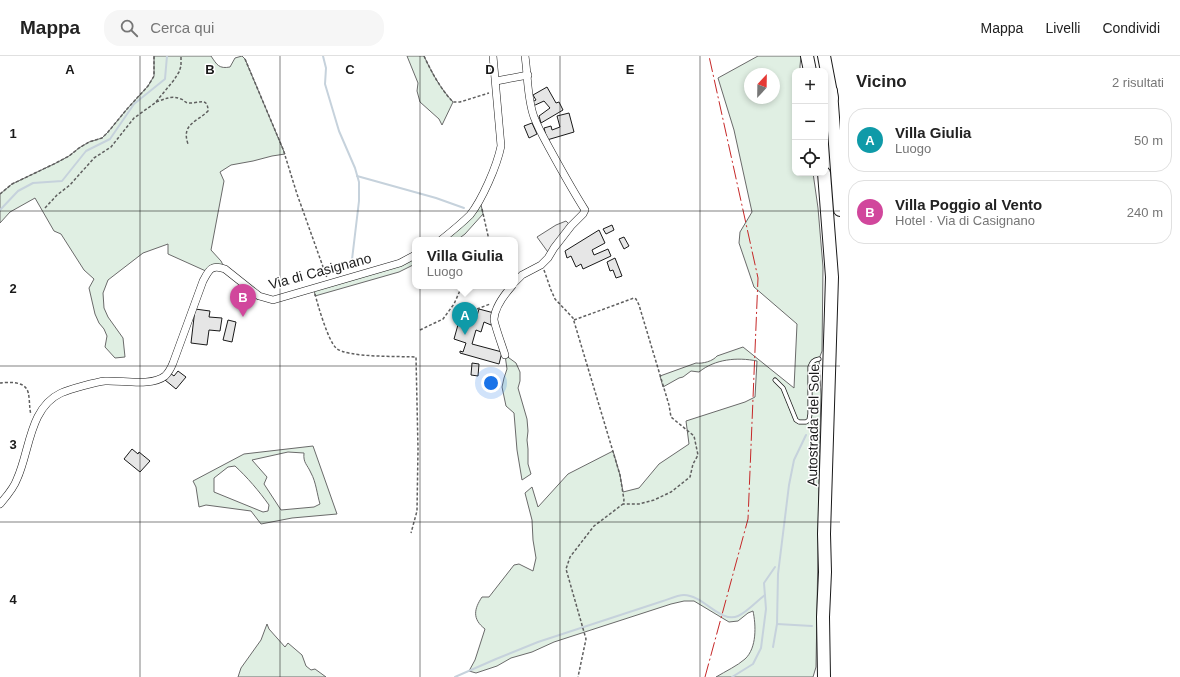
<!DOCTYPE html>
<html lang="it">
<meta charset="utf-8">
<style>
:root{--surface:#fff;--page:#f6f6f6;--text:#222;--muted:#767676;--line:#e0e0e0;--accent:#7c3aed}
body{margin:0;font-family:Helvetica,sans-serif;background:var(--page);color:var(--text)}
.controls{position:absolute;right:12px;top:12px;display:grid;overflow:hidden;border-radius:8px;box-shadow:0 2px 6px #0003}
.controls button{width:36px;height:36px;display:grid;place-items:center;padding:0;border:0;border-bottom:1px solid var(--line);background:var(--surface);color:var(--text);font:20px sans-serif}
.compass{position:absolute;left:744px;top:12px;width:36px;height:36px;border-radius:50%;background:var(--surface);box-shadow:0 2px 6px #0003;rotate:22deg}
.you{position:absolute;left:491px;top:327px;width:14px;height:14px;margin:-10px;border:3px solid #fff;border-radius:50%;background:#1a73e8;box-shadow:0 0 0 6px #1a73e833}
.badge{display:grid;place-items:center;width:26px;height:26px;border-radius:50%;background:var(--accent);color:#fff;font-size:13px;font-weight:700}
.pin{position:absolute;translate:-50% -33px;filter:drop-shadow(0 1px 2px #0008)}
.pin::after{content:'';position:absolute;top:21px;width:14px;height:12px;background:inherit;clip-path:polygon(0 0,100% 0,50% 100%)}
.popup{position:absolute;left:412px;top:181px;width:106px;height:52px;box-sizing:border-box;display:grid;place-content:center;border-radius:8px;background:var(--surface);filter:drop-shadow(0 1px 3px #0005);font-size:13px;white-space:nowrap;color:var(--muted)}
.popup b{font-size:15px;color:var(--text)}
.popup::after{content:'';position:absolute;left:50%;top:100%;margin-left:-8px;border:8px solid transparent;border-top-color:var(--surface)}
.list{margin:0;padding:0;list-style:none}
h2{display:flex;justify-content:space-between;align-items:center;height:52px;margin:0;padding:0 16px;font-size:17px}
h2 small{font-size:13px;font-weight:400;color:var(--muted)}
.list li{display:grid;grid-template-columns:26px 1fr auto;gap:12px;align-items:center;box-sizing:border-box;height:64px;margin:0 8px 8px;padding:0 8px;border:1px solid var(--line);border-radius:16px}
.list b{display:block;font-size:15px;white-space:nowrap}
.list p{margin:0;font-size:13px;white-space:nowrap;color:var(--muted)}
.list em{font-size:13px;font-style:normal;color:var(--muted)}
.icon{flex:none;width:22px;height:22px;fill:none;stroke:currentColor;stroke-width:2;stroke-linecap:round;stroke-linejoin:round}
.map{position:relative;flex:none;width:840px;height:621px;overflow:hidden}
header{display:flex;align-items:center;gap:24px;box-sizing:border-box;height:56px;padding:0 20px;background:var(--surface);border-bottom:1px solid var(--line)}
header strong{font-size:19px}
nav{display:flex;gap:22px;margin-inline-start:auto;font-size:14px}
.search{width:280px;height:36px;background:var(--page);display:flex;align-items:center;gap:10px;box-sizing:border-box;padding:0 14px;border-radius:16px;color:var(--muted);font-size:15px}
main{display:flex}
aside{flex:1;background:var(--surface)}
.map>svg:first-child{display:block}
</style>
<header>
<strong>Mappa</strong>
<div class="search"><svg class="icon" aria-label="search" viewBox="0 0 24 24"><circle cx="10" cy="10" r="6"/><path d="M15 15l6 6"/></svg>Cerca qui</div>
<nav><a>Mappa</a><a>Livelli</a><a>Condividi</a></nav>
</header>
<main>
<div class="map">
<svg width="840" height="621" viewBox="0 0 840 621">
<rect width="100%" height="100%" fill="#fff"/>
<!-- green -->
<g fill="#e0efe3" stroke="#6a6a6a" fill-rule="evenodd">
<path d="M154,0H211C217,9 219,13 230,11L235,2L242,0L245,3L285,98L272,100L253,105L231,109L220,116L224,125L211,194L221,205L225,213L208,216L168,198V188L143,197L108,224L103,237L104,252L108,261L123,282L125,301L115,302L105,291L107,280L104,273L99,267L95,258L89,232L94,223L84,214L61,178L54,175L35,142L10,156L0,167V138L12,128L56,107L69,100L79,92L89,86L102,82L108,76L127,53L148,30L154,20Z"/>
<path d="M407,0H424C432,17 440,32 453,46L442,69L439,63L420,46L417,35L418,27Z"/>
<path d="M758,0H801L800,10V15H795V117H813L818,152L823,211L822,295L819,303L821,339L820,376L816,611L813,621H716C726,615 737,610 745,603C757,592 756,569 753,555L748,557L738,565L729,566L694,545H684L671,548L554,586L532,596L511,602L497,610L476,617L469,615L475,604L485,573C472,563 474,553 482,541H489L514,509L519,508L533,515L536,502L533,484L532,464L525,437L532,431L538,451L568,418L613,395L620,419L623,436L639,432L659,408L689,388L686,365L745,346L755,341L757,305C737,301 715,303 699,316L691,315L683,321L679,322L663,331L660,320L696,307C703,308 713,305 717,300L743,291L794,332L797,268L754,231L739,187L740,176L752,156L734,74L718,22ZM750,18H774V42H750Z"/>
<path d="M480,144L483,158L465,178L457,184H441L456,172Z"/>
<path d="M415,199V208L399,216L315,240L314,232Z"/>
<path d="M505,299L516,307L520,316V325L518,332L527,363L528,375L527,384L528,393V408L531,418L522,424L517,394L514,357L506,350L502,331L504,322L507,313Z"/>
<path d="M313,390L337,458L292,462L261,468L251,455L206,449L199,451L196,431L193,425L244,398ZM288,396L304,397C303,407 307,408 311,417C316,426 317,438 320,448L314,451L281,454L264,428L267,421L252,404ZM235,410C247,421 259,435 269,449L268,455L263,456L214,436V422L228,411Z"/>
<path d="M267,568L269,573L285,591L288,587L302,599L306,610L311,614L315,613L326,621H238L241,612L261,584Z"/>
</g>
<!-- parking -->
<path fill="#ededed" stroke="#6a6a6a" d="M566,165L571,170L550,199L537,181L556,169Z"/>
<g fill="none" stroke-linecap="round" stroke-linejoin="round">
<!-- stream -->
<g stroke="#c6d2dc" stroke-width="2">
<path d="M323,0L326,12L325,28L339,75L355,112L359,126V145L351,212"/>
<path d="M357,120L436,142L464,152"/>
<path d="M0,154L18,135L33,127L62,125L86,95L110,83L134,48L165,23L167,0"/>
<path d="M777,568L812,570"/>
<path d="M773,591L777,568L778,518L789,429L794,404L806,379"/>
<path d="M455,621L496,603L538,586L663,545C669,543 678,539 684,539C703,539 721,568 738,560C746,557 758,544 765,539"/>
<path d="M732,621L753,608L761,592L766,553L764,527L775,511"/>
</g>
</g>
<!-- building -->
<g fill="#e6e6e6" stroke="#1a1a1a">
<path d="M547,31L556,47L559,46L563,54L541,67L539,60L550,52L544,45L533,50L532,46L536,44L533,39Z"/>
<path d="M569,57L574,76L547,84L544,72L551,70L552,74L560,71L557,60Z"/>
<path d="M532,67L537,78L529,82L524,70Z"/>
<path d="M612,169L614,174L606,178L603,173Z"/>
<path d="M599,174L605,187L592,194L594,199L608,193L611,200L583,213L581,208L576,211L571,200L567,202L565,195Z"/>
<path d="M624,181L629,190L624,193L619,183Z"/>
<path d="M615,202L622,220L616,222L613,214L610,215L607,206Z"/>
<path d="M195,253L210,255L209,261L222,262L220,275L209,274L207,289L191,287Z"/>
<path d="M479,253L494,257L491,269L484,266L481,276L476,274L472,288L502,296L499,308L460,297V295L463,296L466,287L454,283L461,258L476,263Z"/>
<path d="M228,264L236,266L232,286L223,284Z"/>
<path d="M472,307L479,308L478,320L471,319Z"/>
<path d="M178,315L186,321L176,333L165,324L170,317L174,320Z"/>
<path d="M132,393L138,398L139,396L150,405L140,416L124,403Z"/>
</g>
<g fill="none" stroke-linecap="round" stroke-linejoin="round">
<!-- lane casing -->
<g stroke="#1a1a1a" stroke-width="5">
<path id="lane" d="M775,324L783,332L796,364L799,366H806L809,364L810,358V311C812,306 813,304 819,303"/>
</g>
<!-- street casing -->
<g stroke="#1a1a1a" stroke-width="8">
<g id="street">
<path d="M496,25L528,19"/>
<path d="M441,184C451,176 461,168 470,159C482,144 497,110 501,90L493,0"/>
<path d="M515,226L522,219L541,209L548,202L554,192L571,170L583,158L585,154C573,135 563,117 552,97C546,86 539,74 534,61C527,42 528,20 525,0"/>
<path d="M505,299C503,292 494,268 494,263C495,251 504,239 512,230"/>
<path d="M0,448C6,441 14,432 17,423C30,395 29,352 61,337C70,333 96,326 105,325C122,324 151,331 165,320C169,316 171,312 173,307L203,225C209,214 211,208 225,213L259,240L273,244L400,207L415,199"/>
</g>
</g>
<!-- highway casing -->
<g stroke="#1a1a1a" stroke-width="14">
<g id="highway">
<path d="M807,0L810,15"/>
<path d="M824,0L832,42"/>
<path d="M831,35L840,154"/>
<path d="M824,621L823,561L825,516L824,478L832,221L824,117"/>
</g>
</g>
<!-- path -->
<g stroke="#5f5f5f" stroke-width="1.5" stroke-dasharray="3 2" stroke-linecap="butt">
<path d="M424,0C432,17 440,32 453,46H460L489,37"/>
<path d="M245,3L283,93L297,138L327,222"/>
<path d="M156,46C165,43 172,39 181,43C184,44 185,47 189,47C198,48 208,40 208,55C197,66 181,68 188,88"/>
<path d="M0,138L12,128L56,107L69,100L79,92L89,86L102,82L108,76L127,53L148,30L154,20V0"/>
<path d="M45,152L57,139L70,129L94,102L111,91L134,62L155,47L174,24L179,16L181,10V0"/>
<path d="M482,153L489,184"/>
<path d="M544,214L551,234L555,243L573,262L620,419L624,444L623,448L594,470L570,501L566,513L586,583L578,621"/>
<path d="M315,238C318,250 328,284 336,292C347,302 400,300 416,301L418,393L417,455L411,477"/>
<path d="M477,253L490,248"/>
<path d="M574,264L634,242L636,243L639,249L669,349L671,361L694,380L698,399L693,408L690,421L671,436L654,444L639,448H623"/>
<path d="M420,274L443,263L454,248L462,230"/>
<path d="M0,327C9,326 25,325 28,336C30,343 29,351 31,359"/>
</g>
<!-- lane -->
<use href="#lane" stroke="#fff" stroke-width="3.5"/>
<!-- street -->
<use href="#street" stroke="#fff" stroke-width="7"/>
<!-- highway -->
<use href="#highway" stroke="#fff" stroke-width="12"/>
<!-- power -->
<path stroke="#c62828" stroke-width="1" stroke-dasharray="14 3 2 3" stroke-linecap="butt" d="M705,621L748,463L758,222L709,0"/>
</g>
<!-- grid -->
<path fill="none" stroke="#1a1a1a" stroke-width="1" stroke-opacity="0.55" d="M140,0V621M280,0V621M420,0V621M560,0V621M700,0V621M0,155H840M0,310H840M0,466H840"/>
<g text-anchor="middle" stroke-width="3" stroke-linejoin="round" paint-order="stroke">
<!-- street labels -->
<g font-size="14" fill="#1a1a1a" stroke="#fff">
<text transform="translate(320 215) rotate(-15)" y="5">Via di Casignano</text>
<text transform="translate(813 369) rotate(-89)" y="5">Autostrada del Sole</text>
</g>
</g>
<g font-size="13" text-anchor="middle" font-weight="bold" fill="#1a1a1a" stroke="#fff" stroke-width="3" stroke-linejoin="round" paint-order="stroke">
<text x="70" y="18">A</text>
<text x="210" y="18">B</text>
<text x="350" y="18">C</text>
<text x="490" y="18">D</text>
<text x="630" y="18">E</text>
<text x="13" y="82">1</text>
<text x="13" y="237">2</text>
<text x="13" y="393">3</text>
<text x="13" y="548">4</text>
</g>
</svg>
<div class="controls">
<button>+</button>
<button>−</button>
<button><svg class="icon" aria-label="locate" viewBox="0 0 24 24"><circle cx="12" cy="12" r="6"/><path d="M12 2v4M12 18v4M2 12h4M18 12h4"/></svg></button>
</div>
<svg class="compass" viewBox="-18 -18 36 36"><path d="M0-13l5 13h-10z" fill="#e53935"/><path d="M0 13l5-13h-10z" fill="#767676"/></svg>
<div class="you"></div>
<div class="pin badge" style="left:465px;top:279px;background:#0f9aa8">A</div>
<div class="popup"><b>Villa Giulia</b>Luogo</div>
<div class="pin badge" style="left:243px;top:261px;background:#d1479c">B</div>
</div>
<aside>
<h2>Vicino<small>2 risultati</small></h2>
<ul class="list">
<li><span class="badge" style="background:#0f9aa8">A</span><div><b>Villa Giulia</b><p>Luogo</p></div><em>50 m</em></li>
<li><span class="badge" style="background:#d1479c">B</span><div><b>Villa Poggio al Vento</b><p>Hotel · Via di Casignano</p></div><em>240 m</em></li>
</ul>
</aside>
</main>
